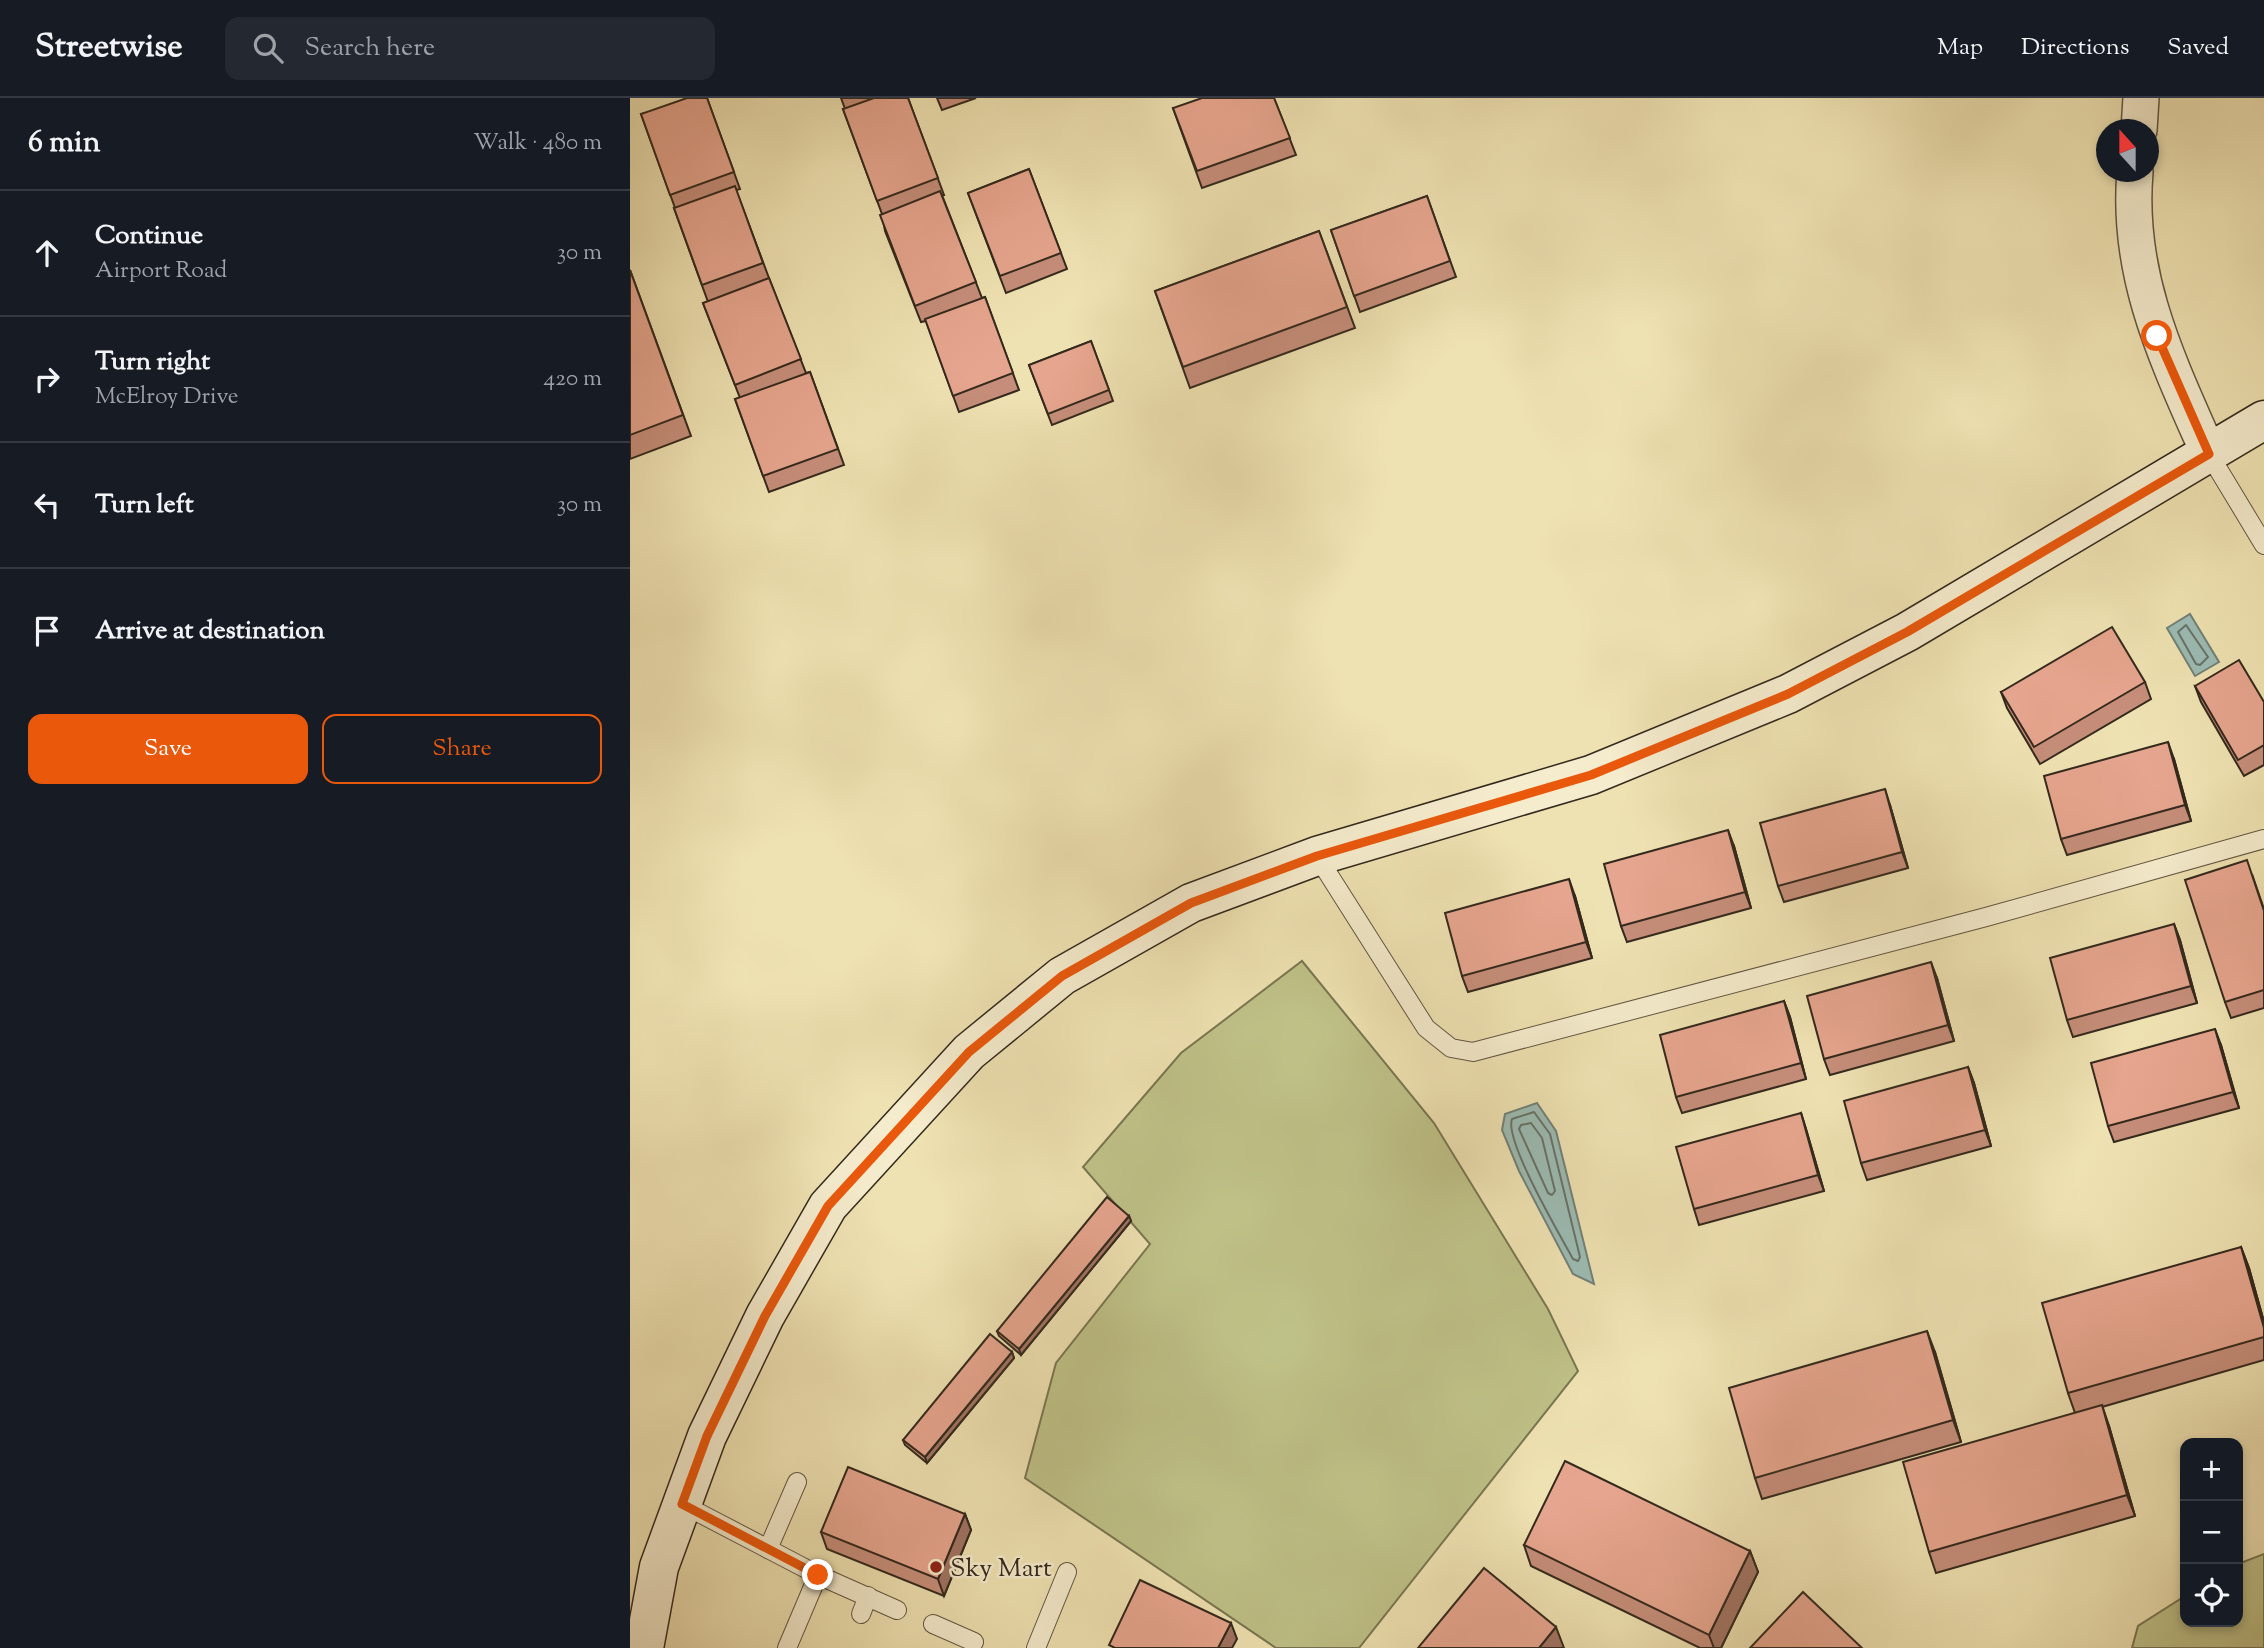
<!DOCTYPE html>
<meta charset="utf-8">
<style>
:root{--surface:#171b24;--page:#242831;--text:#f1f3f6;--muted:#9ea1a6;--line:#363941;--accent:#ea580c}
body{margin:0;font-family:"Sorts Mill Goudy",serif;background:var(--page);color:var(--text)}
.controls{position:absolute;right:21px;bottom:21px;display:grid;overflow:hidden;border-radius:14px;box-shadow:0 4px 10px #0003}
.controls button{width:63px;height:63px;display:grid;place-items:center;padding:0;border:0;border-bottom:2px solid var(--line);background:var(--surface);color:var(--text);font:35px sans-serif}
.compass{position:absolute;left:1466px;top:21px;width:63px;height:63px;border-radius:50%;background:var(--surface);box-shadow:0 4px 10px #0003;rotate:339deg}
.stop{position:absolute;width:21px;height:21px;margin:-16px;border:5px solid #ea580c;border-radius:50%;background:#fff}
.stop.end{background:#ea580c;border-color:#fff;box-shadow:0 2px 7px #0008}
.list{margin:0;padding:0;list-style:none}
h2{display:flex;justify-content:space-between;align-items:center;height:91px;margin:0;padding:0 28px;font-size:30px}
h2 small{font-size:23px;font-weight:400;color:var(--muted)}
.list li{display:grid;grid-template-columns:46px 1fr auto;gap:21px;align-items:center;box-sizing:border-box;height:126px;padding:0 28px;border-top:2px solid var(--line)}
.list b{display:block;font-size:26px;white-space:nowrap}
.list p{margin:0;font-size:23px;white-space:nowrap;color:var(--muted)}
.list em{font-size:23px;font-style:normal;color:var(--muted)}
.actions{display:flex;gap:14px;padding:21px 28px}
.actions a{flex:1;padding:16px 0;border:2px solid var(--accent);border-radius:14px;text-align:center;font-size:24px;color:var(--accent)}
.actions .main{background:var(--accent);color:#fff}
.icon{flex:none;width:38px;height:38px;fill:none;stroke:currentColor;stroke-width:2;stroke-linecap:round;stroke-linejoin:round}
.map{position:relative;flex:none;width:1634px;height:1550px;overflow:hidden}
header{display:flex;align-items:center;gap:42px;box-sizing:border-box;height:98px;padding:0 35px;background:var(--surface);border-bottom:2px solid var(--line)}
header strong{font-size:33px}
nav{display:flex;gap:38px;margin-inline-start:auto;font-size:24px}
.search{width:490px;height:63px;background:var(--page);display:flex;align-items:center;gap:18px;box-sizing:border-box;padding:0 24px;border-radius:14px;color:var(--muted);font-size:26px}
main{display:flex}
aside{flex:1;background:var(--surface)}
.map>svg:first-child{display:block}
</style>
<header>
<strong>Streetwise</strong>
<div class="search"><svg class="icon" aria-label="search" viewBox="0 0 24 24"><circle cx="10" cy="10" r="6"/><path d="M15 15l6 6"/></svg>Search here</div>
<nav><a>Map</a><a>Directions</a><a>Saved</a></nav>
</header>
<main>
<aside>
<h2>6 min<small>Walk · 480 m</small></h2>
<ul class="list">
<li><svg class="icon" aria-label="ahead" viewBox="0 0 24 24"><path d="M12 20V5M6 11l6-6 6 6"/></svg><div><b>Continue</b><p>Airport Road</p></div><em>30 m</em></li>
<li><svg class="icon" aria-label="right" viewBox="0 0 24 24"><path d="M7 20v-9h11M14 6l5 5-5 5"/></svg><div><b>Turn right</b><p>McElroy Drive</p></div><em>420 m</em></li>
<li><svg class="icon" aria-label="left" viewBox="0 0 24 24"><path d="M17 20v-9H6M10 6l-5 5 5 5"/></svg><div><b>Turn left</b></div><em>30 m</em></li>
<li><svg class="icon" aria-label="arrive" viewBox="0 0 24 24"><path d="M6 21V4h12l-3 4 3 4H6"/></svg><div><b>Arrive at destination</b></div></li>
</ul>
<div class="actions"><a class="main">Save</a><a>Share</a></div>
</aside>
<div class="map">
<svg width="1634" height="1550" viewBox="0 0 1634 1550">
<rect width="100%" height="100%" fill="#efe2b2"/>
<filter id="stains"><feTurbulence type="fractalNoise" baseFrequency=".00286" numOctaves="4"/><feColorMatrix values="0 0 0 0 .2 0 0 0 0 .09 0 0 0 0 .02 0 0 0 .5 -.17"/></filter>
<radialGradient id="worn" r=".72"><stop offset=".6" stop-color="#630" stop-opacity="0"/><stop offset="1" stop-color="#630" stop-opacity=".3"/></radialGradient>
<!-- green -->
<g fill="#bfc288" stroke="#797652" stroke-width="2">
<path d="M672,863L804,1025L918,1211L948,1273L729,1550H646L395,1380L426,1265L520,1146L453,1069L551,955Z"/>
<path d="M1634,1456V1550H1502L1508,1528L1555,1498V1524H1608V1466Z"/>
</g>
<!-- water -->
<g fill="#9cbcb4" stroke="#728178" stroke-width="2">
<path d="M1560,516L1589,564L1565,578L1537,530Z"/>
<path d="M907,1005L926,1033L964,1186L943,1176L889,1073L872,1032L875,1016Z"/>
</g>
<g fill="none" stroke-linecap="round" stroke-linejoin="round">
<!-- shore -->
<g stroke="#687268" stroke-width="2">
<path d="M1556,527L1578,559L1570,567L1566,566L1548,534Z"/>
<path d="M904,1014L920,1036L950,1159L948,1163L943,1161C930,1137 874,1042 882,1021Z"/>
<path d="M901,1025L912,1040L925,1093L922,1097L918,1095L889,1031L891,1027Z"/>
</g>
<!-- lane casing -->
<g stroke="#625742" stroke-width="20">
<g id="lane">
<path d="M1579,356L1634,447"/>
<path d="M687,758L796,930L821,950L843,954L1356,819L1634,741"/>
<path d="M52,1406L188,1477"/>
<path d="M138,1451L167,1384"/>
<path d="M231,1516L238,1498"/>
<path d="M303,1526L344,1544"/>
<path d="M157,1550L188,1477L267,1512"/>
<path d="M406,1550L437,1474"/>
</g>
</g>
<!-- street casing -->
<g stroke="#625742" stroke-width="38">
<g id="street">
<path d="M1509,32L1511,0"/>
<path d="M1505,74C1496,178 1538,263 1579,356"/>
</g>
</g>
<!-- secondary casing -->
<g stroke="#33291d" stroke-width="41">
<path id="secondary" d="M14,1550L29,1469L77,1338L135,1218L198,1108L339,954L432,878L561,805L687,758L961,677L1158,596L1277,534L1634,322"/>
</g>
<!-- lane -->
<use href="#lane" stroke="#f5eccd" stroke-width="18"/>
<!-- street -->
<use href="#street" stroke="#f5eccd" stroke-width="35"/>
<!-- secondary -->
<use href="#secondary" stroke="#f5eccd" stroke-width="38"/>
</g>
<!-- wall -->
<g fill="#c68e7a" stroke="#33291d" stroke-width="2">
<path d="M77,0L110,91L106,92L139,180L176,275L180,274L214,367L139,394L105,301L110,300L73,205L78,204L44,110H45L11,16Z"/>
<path d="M211,0H278L314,97H312L352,200L355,199L389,292L329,314L296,223L291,224L255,133L252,116L213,11H215Z"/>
<path d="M307,0H346L312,12Z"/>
<path d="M644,0L666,57L572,90L543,10Z"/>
<path d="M399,71L437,171L376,195L338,95Z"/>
<path d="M797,98L826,179L730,214L701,132Z"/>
<path d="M689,133L725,230L560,290L525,193Z"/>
<path d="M0,172L61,338L0,361Z"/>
<path d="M461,243L483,303L422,327L399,267Z"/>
<path d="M1515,584L1521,601L1410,666L1377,610L1371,594Z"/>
<path d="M1565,588L1634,604V667L1614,678L1571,604Z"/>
<path d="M1544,661L1561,723L1437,757L1431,741Z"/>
<path d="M1260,707L1278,770L1154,804L1148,788Z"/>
<path d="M1104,748L1121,810L997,844L991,828Z"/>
<path d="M1623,779L1634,811V910L1601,920L1595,904Z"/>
<path d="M945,798L962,860L838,894L832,878Z"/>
<path d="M1544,826L1550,842L1567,905L1443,939L1437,922Z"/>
<path d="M1307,880L1324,943L1200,977L1194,961Z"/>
<path d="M1154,903L1160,919L1176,981L1052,1015L1046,999Z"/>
<path d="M1591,947L1609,1010L1484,1044L1478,1028Z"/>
<path d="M1338,969L1344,985L1361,1048L1237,1082L1231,1065Z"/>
<path d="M1171,1015L1176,1031L1194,1093L1069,1127L1064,1111Z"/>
<path d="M499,1118L501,1123L391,1257L369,1238L367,1233Z"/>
<path d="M1611,1149L1619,1170L1634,1224V1262L1472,1309L1479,1328L1505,1418L1306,1475L1299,1454L1445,1315L1438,1295Z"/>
<path d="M382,1254L384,1260L297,1365L275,1347L273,1342Z"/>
<path d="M1305,1254L1331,1344L1132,1401L1125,1380Z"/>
<path d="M335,1416L341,1432L314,1498L197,1451L191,1434Z"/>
<path d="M894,1447L1120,1453L1128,1474L1091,1550H1070L901,1468Z"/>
</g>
<!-- shaded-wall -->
<g fill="#a17463" stroke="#33291d" stroke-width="2">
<path d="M1538,644L1544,661L1561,723L1555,707Z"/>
<path d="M1255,691L1260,707L1278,770L1272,754Z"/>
<path d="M1098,732L1104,748L1121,810L1115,794Z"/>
<path d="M939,781L945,798L962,860L956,844Z"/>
<path d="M1544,826L1550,842L1567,905L1561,888Z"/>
<path d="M1301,864L1307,880L1324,943L1318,927Z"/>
<path d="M1154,903L1160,919L1176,981L1171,965Z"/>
<path d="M1585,931L1591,947L1609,1010L1603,994Z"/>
<path d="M1338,969L1344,985L1361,1048L1355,1032Z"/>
<path d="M1171,1015L1176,1031L1194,1093L1188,1077Z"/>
<path d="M499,1118L501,1123L391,1257L389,1251Z"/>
<path d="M1611,1149L1619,1170L1634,1224V1230Z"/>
<path d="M1297,1233L1305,1254L1331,1344L1323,1322Z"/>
<path d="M382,1254L384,1260L297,1365L295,1359Z"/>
<path d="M1472,1307L1479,1328L1505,1418L1497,1397Z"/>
<path d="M335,1416L341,1432L314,1498L308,1481Z"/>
<path d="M1120,1453L1128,1474L1091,1550H1084L1079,1537Z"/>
<path d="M601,1525L607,1541L602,1550H588Z"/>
<path d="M926,1529L934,1550H909Z"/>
</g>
<!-- building -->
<g fill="#e6a58e" stroke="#33291d" stroke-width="2">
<path d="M57,0H77L104,74L40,97L11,16Z"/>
<path d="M244,0H278L308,80L247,103L213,11Z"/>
<path d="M572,0H644L660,40L567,73L543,10Z"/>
<path d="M399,71L431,155L370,178L338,95Z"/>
<path d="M105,88L133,165L72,187L44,110Z"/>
<path d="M310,93L346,184L285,208L250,117Z"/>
<path d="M797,98L820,163L724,198L701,132Z"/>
<path d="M689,133L717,209L553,269L525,193Z"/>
<path d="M0,172L53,317L0,337Z"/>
<path d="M139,180L171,261L105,287L73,205Z"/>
<path d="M355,199L383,275L323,298L295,221Z"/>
<path d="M461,243L479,292L418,316L399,267Z"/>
<path d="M180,274L208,351L133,378L105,301Z"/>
<path d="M1482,529L1515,584L1404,649L1371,594Z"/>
<path d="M1609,562L1634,604V647L1608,662L1565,588Z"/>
<path d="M1538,644L1555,707L1431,741L1414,678Z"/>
<path d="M1255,691L1272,754L1148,788L1130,725Z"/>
<path d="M1098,732L1115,794L991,828L974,766Z"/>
<path d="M1617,762L1634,813V892L1595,904L1555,782Z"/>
<path d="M939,781L956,844L832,878L815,815Z"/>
<path d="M1544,826L1561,888L1437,922L1420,860Z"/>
<path d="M1301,864L1318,927L1194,961L1177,898Z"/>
<path d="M1154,903L1171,965L1046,999L1030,937Z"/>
<path d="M1585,931L1603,994L1478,1028L1461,965Z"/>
<path d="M1338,969L1355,1032L1231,1065L1214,1003Z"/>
<path d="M1171,1015L1188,1077L1064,1111L1046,1049Z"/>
<path d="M477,1099L499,1118L389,1251L367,1233Z"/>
<path d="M1611,1149L1634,1230V1239L1438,1295L1412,1205Z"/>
<path d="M1297,1233L1323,1322L1125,1380L1099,1290Z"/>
<path d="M360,1236L382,1254L295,1359L273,1342Z"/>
<path d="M1472,1307L1497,1397L1299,1454L1273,1364Z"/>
<path d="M935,1363L1120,1453L1079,1537L894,1447Z"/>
<path d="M218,1369L335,1416L308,1481L191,1434Z"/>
<path d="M854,1470L926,1529L909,1550H788Z"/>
<path d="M510,1482L601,1525L588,1550H485L479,1547Z"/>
<path d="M1173,1494L1232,1550H1120Z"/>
</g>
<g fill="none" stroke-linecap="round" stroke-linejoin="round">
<!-- route -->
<path stroke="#ea580c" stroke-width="9" d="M188,1477L52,1406L77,1338L135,1218L198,1108L339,954L432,878L561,805L687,758L961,677L1158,596L1277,534L1579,356L1527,238"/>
</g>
<!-- markers -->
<circle fill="#8f2418" stroke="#f5eccd" stroke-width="2.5" cx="306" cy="1469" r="7"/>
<g text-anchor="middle" stroke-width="5" stroke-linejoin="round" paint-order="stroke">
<!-- poi labels -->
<g font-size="26" fill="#33291d" stroke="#f5eccd" text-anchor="start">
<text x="320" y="1478">Sky Mart</text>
</g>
</g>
<rect width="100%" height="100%" filter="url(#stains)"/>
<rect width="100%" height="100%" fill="url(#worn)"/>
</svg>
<div class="controls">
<button>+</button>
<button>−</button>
<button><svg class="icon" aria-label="locate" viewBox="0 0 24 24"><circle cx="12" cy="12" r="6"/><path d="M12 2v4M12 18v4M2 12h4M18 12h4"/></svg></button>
</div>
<svg class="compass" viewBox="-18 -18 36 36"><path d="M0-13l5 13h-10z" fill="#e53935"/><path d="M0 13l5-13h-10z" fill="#9ea1a6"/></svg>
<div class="stop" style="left:1527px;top:238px"></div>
<div class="stop end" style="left:188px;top:1477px"></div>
</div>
</main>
